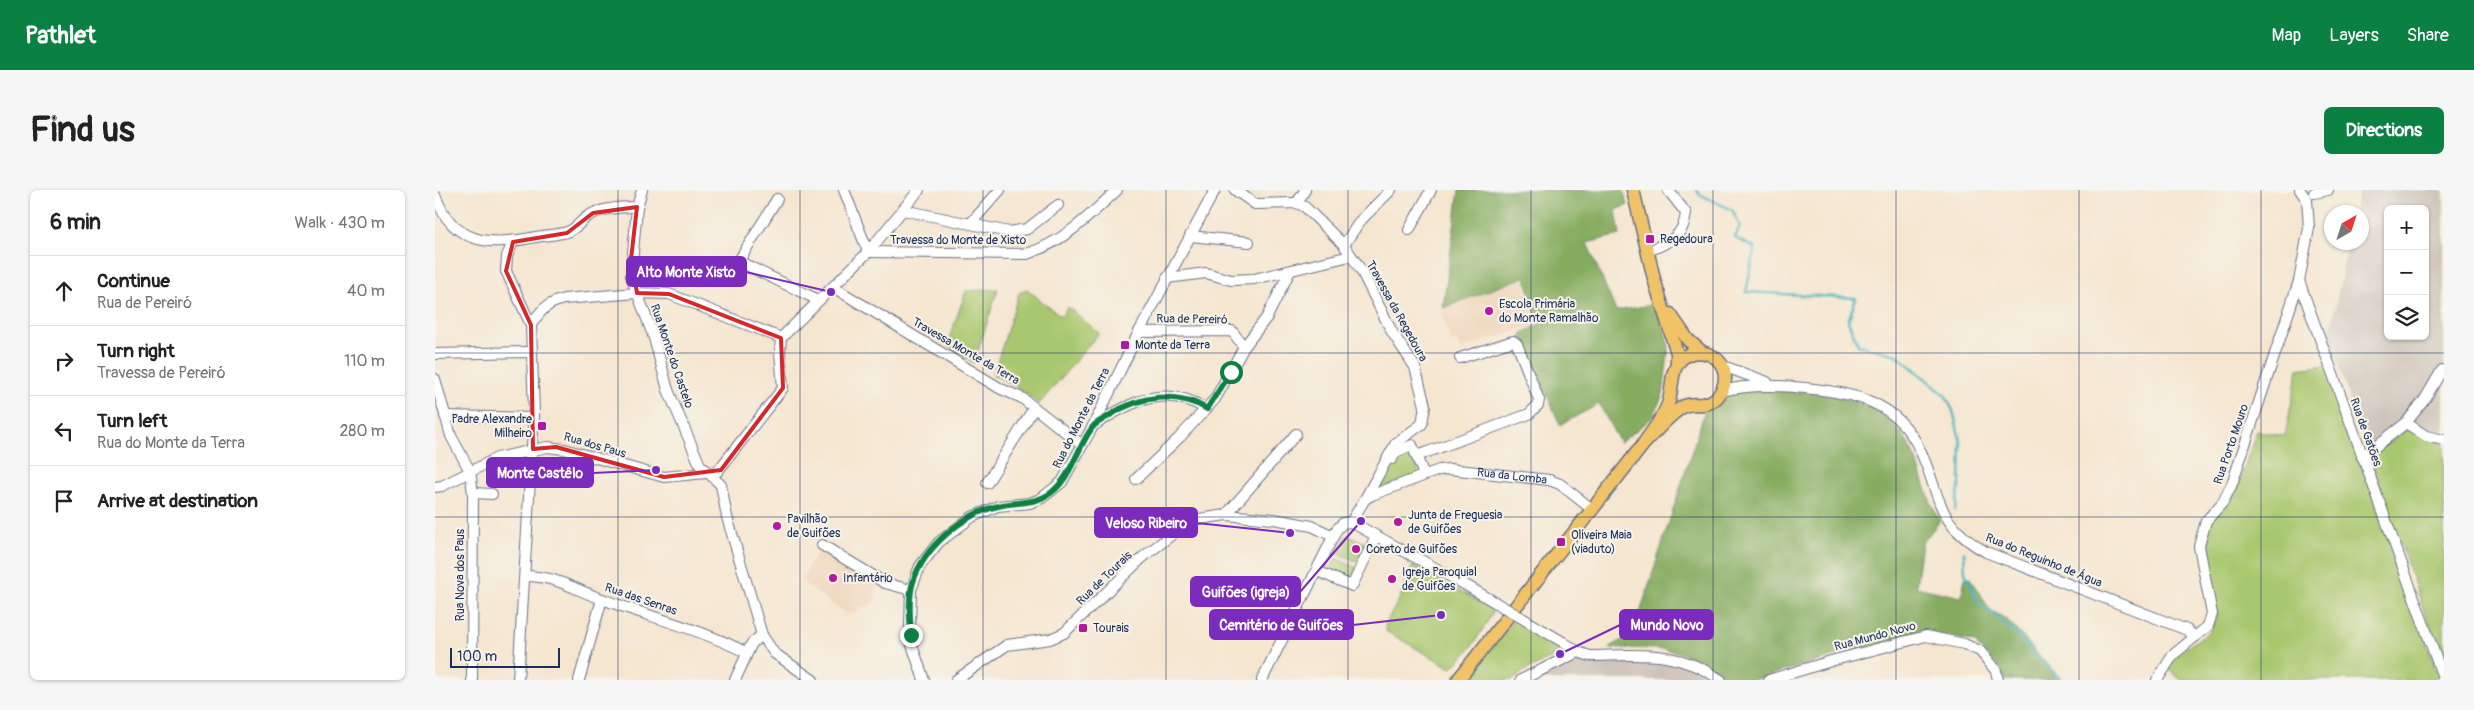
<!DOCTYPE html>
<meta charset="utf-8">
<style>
:root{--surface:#fff;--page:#f6f6f6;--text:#222;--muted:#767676;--line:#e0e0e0;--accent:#0b8043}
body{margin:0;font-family:Pangolin,sans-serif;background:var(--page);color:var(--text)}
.controls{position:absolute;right:15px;top:15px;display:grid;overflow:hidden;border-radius:8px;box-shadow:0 1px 4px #0004}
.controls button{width:45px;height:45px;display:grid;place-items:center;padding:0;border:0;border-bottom:1px solid var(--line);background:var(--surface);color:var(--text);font:25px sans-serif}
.compass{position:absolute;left:1889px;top:15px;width:45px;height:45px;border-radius:50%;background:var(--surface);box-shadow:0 1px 4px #0004;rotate:39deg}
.scale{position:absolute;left:15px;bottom:12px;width:110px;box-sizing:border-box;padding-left:5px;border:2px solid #1b2f5e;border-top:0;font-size:14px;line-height:18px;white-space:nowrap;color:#1b2f5e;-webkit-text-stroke:4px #f7f3e8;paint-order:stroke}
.stop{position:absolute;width:15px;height:15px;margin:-11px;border:4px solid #0b8043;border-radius:50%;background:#fff}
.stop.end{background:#0b8043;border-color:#fff;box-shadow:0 1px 5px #0008}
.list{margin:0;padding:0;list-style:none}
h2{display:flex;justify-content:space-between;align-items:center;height:65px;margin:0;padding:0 20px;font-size:21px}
h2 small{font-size:16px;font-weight:400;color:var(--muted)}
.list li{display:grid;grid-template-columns:32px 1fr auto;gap:15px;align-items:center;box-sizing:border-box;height:70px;padding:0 20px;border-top:1px solid var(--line)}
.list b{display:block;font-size:19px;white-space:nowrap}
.list p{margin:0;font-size:16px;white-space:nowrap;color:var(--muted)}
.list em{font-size:16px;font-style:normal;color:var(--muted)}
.icon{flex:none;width:28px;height:28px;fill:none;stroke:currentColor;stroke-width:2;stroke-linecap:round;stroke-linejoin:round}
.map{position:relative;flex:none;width:2009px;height:490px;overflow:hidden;border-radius:8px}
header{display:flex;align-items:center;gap:30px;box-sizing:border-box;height:70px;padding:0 25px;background:var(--accent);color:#fff}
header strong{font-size:24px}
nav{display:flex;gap:28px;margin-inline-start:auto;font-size:18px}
.intro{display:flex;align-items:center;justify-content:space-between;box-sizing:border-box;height:120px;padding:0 30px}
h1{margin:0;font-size:35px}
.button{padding:12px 22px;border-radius:8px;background:var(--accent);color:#fff;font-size:18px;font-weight:700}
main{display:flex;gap:30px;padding:0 30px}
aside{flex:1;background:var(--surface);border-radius:8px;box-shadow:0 1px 4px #0004}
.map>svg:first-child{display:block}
</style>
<header>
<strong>Pathlet</strong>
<nav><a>Map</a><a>Layers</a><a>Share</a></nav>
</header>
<div class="intro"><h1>Find us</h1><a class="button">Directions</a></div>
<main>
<aside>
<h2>6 min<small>Walk · 430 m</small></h2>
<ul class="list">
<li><svg class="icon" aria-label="ahead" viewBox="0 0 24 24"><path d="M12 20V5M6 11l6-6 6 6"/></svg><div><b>Continue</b><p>Rua de Pereiró</p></div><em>40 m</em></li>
<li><svg class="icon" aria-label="right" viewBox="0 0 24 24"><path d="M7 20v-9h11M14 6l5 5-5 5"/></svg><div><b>Turn right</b><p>Travessa de Pereiró</p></div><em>110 m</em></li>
<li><svg class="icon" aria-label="left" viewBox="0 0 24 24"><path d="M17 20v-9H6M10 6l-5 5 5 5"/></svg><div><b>Turn left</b><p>Rua do Monte da Terra</p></div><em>280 m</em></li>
<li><svg class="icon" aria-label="arrive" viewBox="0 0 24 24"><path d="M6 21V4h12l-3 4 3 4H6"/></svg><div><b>Arrive at destination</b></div></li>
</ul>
</aside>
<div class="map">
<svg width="2009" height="490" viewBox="0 0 2009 490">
<rect width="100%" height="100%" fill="#f7f3e8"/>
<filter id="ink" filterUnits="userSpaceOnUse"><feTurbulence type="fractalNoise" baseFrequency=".02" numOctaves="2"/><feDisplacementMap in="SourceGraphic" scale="10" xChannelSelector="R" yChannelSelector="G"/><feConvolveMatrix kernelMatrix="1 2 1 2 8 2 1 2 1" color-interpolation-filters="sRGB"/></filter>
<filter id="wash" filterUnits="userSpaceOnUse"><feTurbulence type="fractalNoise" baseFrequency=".0096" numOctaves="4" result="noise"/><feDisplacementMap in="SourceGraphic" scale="20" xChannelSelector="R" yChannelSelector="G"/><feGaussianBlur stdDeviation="1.12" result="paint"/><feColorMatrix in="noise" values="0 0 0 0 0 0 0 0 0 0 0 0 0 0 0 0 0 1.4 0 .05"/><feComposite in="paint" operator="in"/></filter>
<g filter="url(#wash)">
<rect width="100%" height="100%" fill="#f5e6d0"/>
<!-- built -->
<g fill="#f0d6bc">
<path d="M1088,90L1103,134L1025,159L1022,150L1016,152L1006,125L1011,117Z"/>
<path d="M386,356L442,392L440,409L432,419L429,416L418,424H412L365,391Z"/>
</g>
<!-- industrial -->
<g fill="#cec2b9" fill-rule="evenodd">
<path d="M1924,0H2009V252L1971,239L1935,268L1894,147L1913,53L1926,52V22H1919ZM1953,19H1990V146H1953Z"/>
<path d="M1139,467L1227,469L1252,475L1280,490H1093Z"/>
</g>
<!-- green -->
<g fill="#a9c76e" stroke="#627b66">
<path d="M563,99L539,173L512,155L531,101Z"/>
<path d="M592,99L626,127L633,117L664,143L604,214L582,197L558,185L584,103Z"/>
<path d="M1891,175L2005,490H1746L1732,478L1741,465L1775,441L1782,426L1768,353L1776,331L1800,304L1822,241L1850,246L1863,179Z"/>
<path d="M1971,239L2009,252V477L1935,268Z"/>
<path d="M976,259L985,285L942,300L963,264Z"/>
<path d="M912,345L934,355L925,373L903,363Z"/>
<path d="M901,368L922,378L915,393L893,383Z"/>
<path d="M978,375L1059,420C1046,442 1036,462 1016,478L951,441L950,435L965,408Z"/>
<path d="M1079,430L1124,456L1126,458L1121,466L1089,481L1078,490H1032Z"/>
</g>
<!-- forest -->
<g fill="#86ac61" stroke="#506e60">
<path d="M1024,0H1188L1193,15L1181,20L1185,45L1152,53L1181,121L1221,114L1234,156L1228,204L1218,227L1185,253L1164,214L1125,235L1086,144L1105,134L1090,87L1008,118Z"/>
<path d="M1322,199C1379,203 1443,199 1475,257C1488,280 1491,308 1505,331L1487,353L1481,397L1526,407L1530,388H1535L1555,420L1571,429L1627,490H1569L1567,481L1539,452L1488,441L1318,490H1296L1267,472L1243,462L1227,459L1174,458L1193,446L1203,429L1271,217L1299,201Z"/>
</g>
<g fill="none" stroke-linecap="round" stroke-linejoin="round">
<!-- stream -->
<g stroke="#46b3c3" stroke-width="2.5">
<path d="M1262,0L1264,4L1297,20L1305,36L1300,48L1320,58L1311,102L1421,108L1413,131L1423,155L1462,165L1510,205L1518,221L1526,253L1525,293L1520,320"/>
<path d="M1529,362L1530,383L1544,413L1569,433L1626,490"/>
</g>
</g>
</g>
<g filter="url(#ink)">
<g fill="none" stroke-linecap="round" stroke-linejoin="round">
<!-- minor casing -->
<g stroke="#676f86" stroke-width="12">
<g id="minor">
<path d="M207,0L202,17L196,86L219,148L233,200L265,275L286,295L292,327L327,445L339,463L378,490"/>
<path d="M409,0L433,62"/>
<path d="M800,0L820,14L862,13L870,17L909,55L926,80L957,142L980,177L990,216L987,234L961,253L930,309"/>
<path d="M1879,3L1893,0"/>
<path d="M0,5C18,56 57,56 101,47C111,45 122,45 132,42C140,40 146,31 153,26C166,18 188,17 202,17"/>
<path d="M342,9L305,69L309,74L383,110"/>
<path d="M862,13L870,0"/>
<path d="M468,20L574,42L592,39L623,15"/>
<path d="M536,33L565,0"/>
<path d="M974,40L996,0"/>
<path d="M755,46L814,52"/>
<path d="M78,52L72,66L71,81L96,135"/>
<path d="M909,55L925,31L956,0"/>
<path d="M1213,61C1233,53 1249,47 1251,23L1233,0"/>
<path d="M433,62L592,64C630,51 653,27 682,0"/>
<path d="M732,88L771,83L796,90L819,89L915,66"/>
<path d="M1864,91L2009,490"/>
<path d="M398,97L566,199L587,208L647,255"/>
<path d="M704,142L797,141L809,157"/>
<path d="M0,164L96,162"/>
<path d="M1288,176L1332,192"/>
<path d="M0,189L16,246L35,281L38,303L37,490"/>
<path d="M1287,201C1315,194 1342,195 1370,198C1419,203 1462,211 1485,260C1507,307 1499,333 1551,362L1752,440L1760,447"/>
<path d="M10,226L99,228"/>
<path d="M1971,233L1990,209L2007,180"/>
<path d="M658,236C694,212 730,193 771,219"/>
<path d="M982,266L1094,224L1103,215L1104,210L1082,154L1078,151L1025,168"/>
<path d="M1927,267L1971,233L1991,246L2009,250"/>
<path d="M957,269L961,262L977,255L989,285"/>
<path d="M701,289L745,247L780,209L809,157L832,127L855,81"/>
<path d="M552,293L599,218"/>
<path d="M0,297L7,296L62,268L112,257L129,259L229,287L282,282L348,198L345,162L346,148L433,62L484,0"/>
<path d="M38,303L57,304"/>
<path d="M791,325L861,244"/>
<path id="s1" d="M916,332L930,309L937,305L1004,280L1014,279L1114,290L1125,294L1158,320"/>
<path d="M387,355L450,393L476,400"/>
<path d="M882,381L917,396L941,346"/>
<path d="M90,386C120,386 139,399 167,409C215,427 266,439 312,463"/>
<path d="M1128,452L1143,462L1155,466C1206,465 1241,459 1286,490"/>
<path d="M83,490L99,223L96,135C105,121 112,113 129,109L202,103L234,104L346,148"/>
<path d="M144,490L167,409"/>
<path d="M300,490L317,453L327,445"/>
<path d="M489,490L476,452L475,436L476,400L485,376L504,352L537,327L563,316L595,313L607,308L627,292L658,236L704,142L780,0"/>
<path d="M521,490L572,455L615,449L629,443L707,368L749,335L758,330L791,325L839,329L877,336L898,346"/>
<path d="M827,490L902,339L908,333L916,332L1022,390"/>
<path d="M1086,490L1143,462"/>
<path d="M1334,490L1396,471L1491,446L1529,454L1545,461L1561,481L1563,490"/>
<path d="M1722,490L1738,465L1773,436L1777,424L1764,356L1771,331L1788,312L1797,294L1864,91L1874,38L1872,10L1865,0"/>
</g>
</g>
<!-- major casing -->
<g stroke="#676f86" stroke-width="15">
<g id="major">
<path d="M1198,0L1219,89L1242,163V174"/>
<path d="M1235,124L1253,150L1267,162"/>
<path d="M1023,490L1207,256C1216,242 1228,229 1233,214C1238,201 1235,184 1243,173C1255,156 1282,160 1289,180C1293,195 1284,212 1268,214C1259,215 1253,213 1246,218C1231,228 1219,243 1207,256"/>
</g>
</g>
<!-- minor -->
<use href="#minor" stroke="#fff" stroke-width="10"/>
<!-- major -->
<use href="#major" stroke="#f1c369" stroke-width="12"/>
<!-- minor-bridge casing -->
<g stroke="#676f86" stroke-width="12" stroke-linecap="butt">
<path id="minor-bridge" d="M1022,390L1128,452"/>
</g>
<!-- minor-bridge -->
<use href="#minor-bridge" stroke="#fff" stroke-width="10"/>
</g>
</g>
<g fill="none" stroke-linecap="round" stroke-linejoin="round" filter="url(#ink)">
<!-- route -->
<path stroke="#0b8043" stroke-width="6" d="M476,445C475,428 473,408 478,392C489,357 528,324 563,316C582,311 601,315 617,302C637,286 642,258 657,238C661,232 670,229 675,225C704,206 741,200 772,219L796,182"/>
</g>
<!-- marked area -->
<path fill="none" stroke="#d62828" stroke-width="4" stroke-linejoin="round" d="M202,17L196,69L202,103L234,104L346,148L348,198L286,280L229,287L121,257L98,259L96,135L71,81L78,52L132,43L158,23Z"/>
<!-- grid -->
<path fill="none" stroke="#1b2f5e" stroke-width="1" stroke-opacity="0.55" d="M183,0V490M365,0V490M548,0V490M731,0V490M913,0V490M1096,0V490M1278,0V490M1461,0V490M1644,0V490M1826,0V490M0,163H2009M0,327H2009"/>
<!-- markers -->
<g fill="#b5179e" stroke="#f7f3e8" stroke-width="2">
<rect x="1210" y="44" width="10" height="10" rx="2.5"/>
<circle cx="1054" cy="121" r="5"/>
<rect x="685" y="150" width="10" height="10" rx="2.5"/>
<rect x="102" y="231" width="10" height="10" rx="2.5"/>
<circle cx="963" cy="332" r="5"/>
<circle cx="342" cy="336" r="5"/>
<rect x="1121" y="347" width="10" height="10" rx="2.5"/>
<circle cx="921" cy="359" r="5"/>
<circle cx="398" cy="388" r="5"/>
<circle cx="957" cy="389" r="5"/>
<rect x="643" y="433" width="10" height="10" rx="2.5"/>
</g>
<g text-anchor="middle" stroke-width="4" stroke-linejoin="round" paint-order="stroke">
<!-- poi labels -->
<g font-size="12" fill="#1b2f5e" stroke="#f7f3e8" text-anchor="start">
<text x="1225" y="53">Regedoura</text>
<text x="1064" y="118">Escola Primária<tspan x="1064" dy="14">do Monte Ramalhão</tspan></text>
<text x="700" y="159">Monte da Terra</text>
<text x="97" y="233" text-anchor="end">Padre Alexandre<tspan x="97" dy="14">Milheiro</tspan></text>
<text x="973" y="329">Junta de Freguesia<tspan x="973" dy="14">de Guifões</tspan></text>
<text x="352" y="333">Pavilhão<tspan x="352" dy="14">de Guifões</tspan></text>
<text x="1136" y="349">Oliveira Maia<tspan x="1136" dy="14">(viaduto)</tspan></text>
<text x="931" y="363">Coreto de Guifões</text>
<text x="967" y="386">Igreja Paroquial<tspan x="967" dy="14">de Guifões</tspan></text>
<text x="408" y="392">Infantário</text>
<text x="658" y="442">Tourais</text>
</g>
<!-- street labels -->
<g font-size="12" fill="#1b2f5e" stroke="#f7f3e8">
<text x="523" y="54">Travessa do Monte de Xisto</text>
<text transform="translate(962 121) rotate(61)" y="4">Travessa da Regedoura</text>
<text transform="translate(757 129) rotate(1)" y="4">Rua de Pereiró</text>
<text transform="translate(531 161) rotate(30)" y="4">Travessa Monte da Terra</text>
<text transform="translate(237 166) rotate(71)" y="4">Rua Monte do Castelo</text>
<text transform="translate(646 228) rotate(-63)" y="4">Rua do Monte da Terra</text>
<text transform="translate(1931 242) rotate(70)" y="4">Rua de Gatões</text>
<text transform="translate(1796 254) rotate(-71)" y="4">Rua Porto Mouro</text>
<text transform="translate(160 255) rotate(16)" y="4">Rua dos Paus</text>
<text dy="4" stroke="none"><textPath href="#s1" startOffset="180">Rua da Lomba</textPath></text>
<text transform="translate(1609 370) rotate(22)" y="4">Rua do Reguinho de Água</text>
<text transform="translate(25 385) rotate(-90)" y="4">Rua Nova dos Paus</text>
<text transform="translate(669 388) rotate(-44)" y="4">Rua de Tourais</text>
<text transform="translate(206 409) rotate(19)" y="4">Rua das Senras</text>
<text transform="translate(1440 446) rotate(-15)" y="4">Rua Mundo Novo</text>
</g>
</g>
<!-- callouts -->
<path fill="none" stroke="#7b2cbf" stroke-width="2" d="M396 102L311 82M221 280L158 283M855 343L762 333M926 331L865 402M1125 464L1185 435M1006 425L918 435"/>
<g fill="#7b2cbf" stroke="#f7f3e8" stroke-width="2">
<circle cx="396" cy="102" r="5"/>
<circle cx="221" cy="280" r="5"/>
<circle cx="855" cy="343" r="5"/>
<circle cx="926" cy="331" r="5"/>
<circle cx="1125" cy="464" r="5"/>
<circle cx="1006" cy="425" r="5"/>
</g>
<g fill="#7b2cbf" stroke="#7b2cbf" stroke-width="2">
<rect x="192" y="67" width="119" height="29" rx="5"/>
<rect x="52" y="268" width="106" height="29" rx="5"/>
<rect x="660" y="318" width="102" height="29" rx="5"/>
<rect x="756" y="387" width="109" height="29" rx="5"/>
<rect x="1185" y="420" width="93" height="29" rx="5"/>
<rect x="775" y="420" width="143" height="29" rx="5"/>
</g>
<g font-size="14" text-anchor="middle" font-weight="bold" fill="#fff">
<text x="251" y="87">Alto Monte Xisto</text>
<text x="105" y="288">Monte Castêlo</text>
<text x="711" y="338">Veloso Ribeiro</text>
<text x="811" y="407">Guifões (igreja)</text>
<text x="1232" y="440">Mundo Novo</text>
<text x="846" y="440">Cemitério de Guifões</text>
</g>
</svg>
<div class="controls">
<button>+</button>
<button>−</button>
<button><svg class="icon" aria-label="layers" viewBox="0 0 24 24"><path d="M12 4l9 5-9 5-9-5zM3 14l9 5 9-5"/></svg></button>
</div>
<svg class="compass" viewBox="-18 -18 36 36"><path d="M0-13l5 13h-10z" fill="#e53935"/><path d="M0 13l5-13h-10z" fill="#767676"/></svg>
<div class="scale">100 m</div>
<div class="stop" style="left:796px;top:182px"></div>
<div class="stop end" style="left:476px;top:445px"></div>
</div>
</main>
